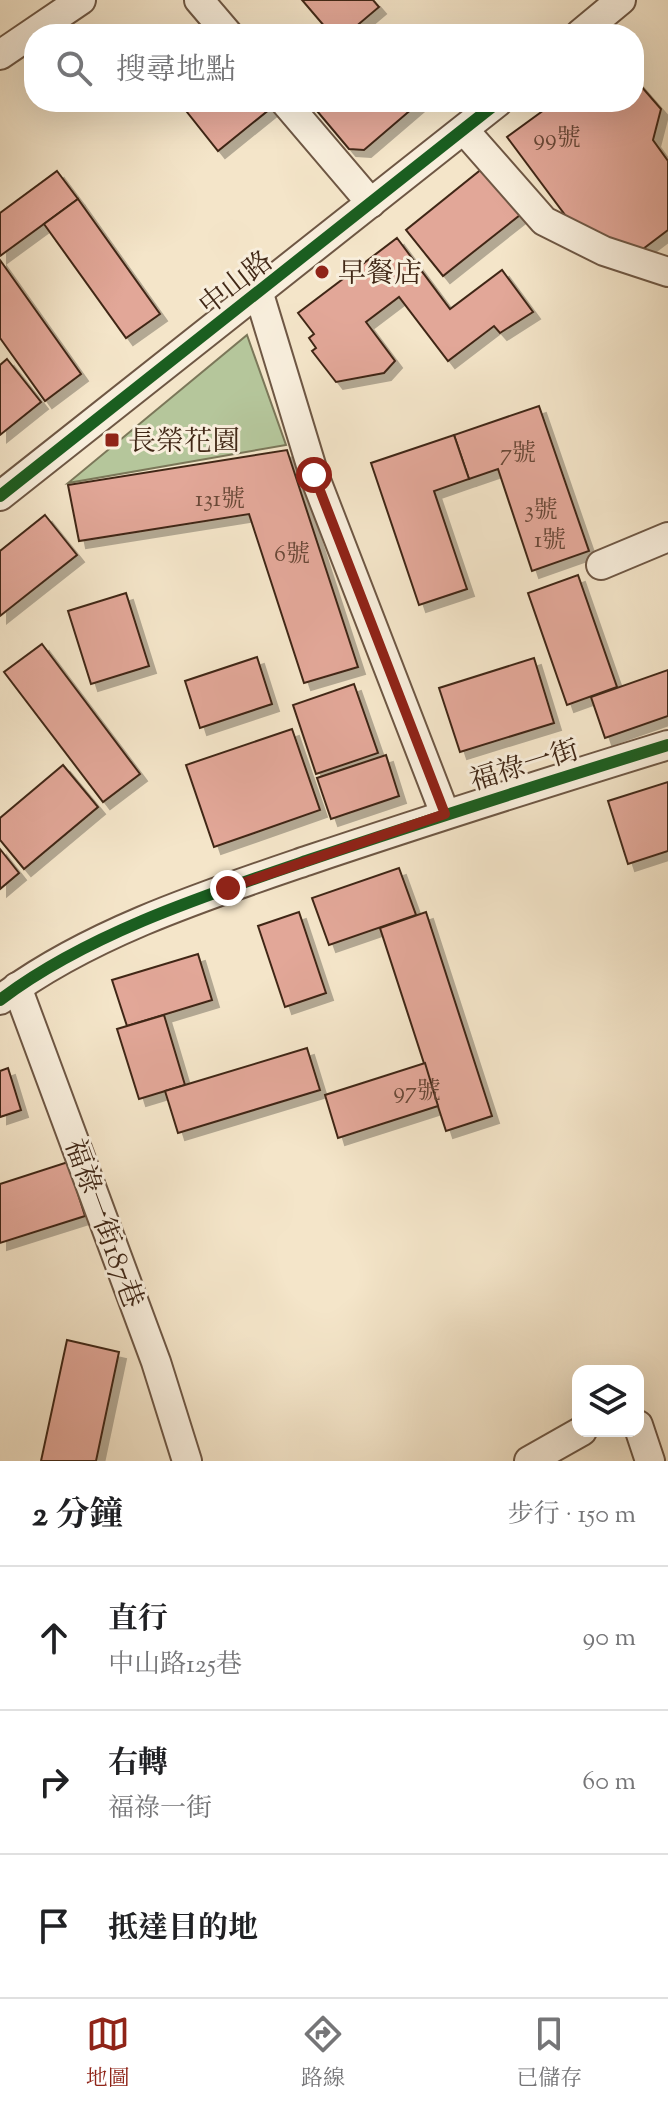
<!DOCTYPE html>
<html lang="zh-TW">
<meta charset="utf-8">
<style>
:root{--surface:#fff;--page:#f2f2f2;--text:#202124;--muted:#757577;--line:#e0e0e0;--accent:#8f2418}
body{margin:0;font-family:"Sorts Mill Goudy","Noto Serif TC",serif;background:var(--page);color:var(--text)}
.controls{position:absolute;right:24px;bottom:24px;display:grid;overflow:hidden;border-radius:16px;box-shadow:0 8px 32px #0002}
.controls button{width:72px;height:72px;display:grid;place-items:center;padding:0;border:0;border-bottom:2px solid var(--line);background:var(--surface);color:var(--text);font:40px sans-serif}
.stop{position:absolute;width:24px;height:24px;margin:-18px;border:6px solid #8f2418;border-radius:50%;background:#fff}
.stop.end{background:#8f2418;border-color:#fff;box-shadow:0 2px 8px #0008}
.list{margin:0;padding:0;list-style:none}
h2{display:flex;justify-content:space-between;align-items:center;height:104px;margin:0;padding:0 32px;font-size:34px}
h2 small{font-size:26px;font-weight:400;color:var(--muted)}
.list li{display:grid;grid-template-columns:52px 1fr auto;gap:24px;align-items:center;box-sizing:border-box;height:144px;padding:0 32px;border-top:2px solid var(--line)}
.list b{display:block;font-size:30px;white-space:nowrap}
.list p{margin:0;font-size:26px;white-space:nowrap;color:var(--muted)}
.list em{font-size:26px;font-style:normal;color:var(--muted)}
.icon{flex:none;width:44px;height:44px;fill:none;stroke:currentColor;stroke-width:2;stroke-linecap:round;stroke-linejoin:round}
.map{position:relative;flex:none;width:668px;height:1461px;overflow:hidden}
.search{position:absolute;background:var(--surface);box-shadow:0 8px 32px #0002;left:24px;right:24px;top:24px;height:88px;display:flex;align-items:center;gap:20px;box-sizing:border-box;padding:0 28px;border-radius:32px;color:var(--muted);font-size:30px}
.sheet{height:536px;background:var(--surface)}
nav{display:flex;justify-content:space-around;align-items:center;box-sizing:border-box;height:112px;border-top:2px solid var(--line);background:var(--surface);font-size:22px;color:var(--muted)}
nav a{display:grid;justify-items:center;gap:4px}
nav .on{color:var(--accent)}
.map>svg:first-child{display:block}
</style>
<div class="map">
<svg width="668" height="1461" viewBox="0 0 668 1461">
<defs>
<filter id="shadow"><feDropShadow dx="7" dy="7" stdDeviation="0" flood-color="#0004"/></filter>
</defs>
<rect width="100%" height="100%" fill="#f4e5c9"/>
<filter id="stains"><feTurbulence type="fractalNoise" baseFrequency=".0025" numOctaves="4"/><feColorMatrix values="0 0 0 0 .2 0 0 0 0 .09 0 0 0 0 .02 0 0 0 .5 -.17"/></filter>
<radialGradient id="worn" r=".72"><stop offset=".6" stop-color="#630" stop-opacity="0"/><stop offset="1" stop-color="#630" stop-opacity=".3"/></radialGradient>
<!-- green -->
<path fill="#b5c69b" stroke="#7b7759" stroke-width="2" d="M247,335L286,445L68,483Z"/>
<!-- building -->
<g fill="#e2a798" stroke="#412817" stroke-width="2" filter="url(#shadow)">
<path d="M302,0H373L379,7L347,34H331Z"/>
<path d="M634,78L661,109L653,140L668,161V230L635,255L586,243L507,137L555,102H634Z"/>
<path d="M190,102H273L275,105L218,151L183,107Z"/>
<path d="M315,102H420L364,150L349,149L312,105Z"/>
<path d="M483,168L520,215L443,276L406,230Z"/>
<path d="M57,171L78,199L0,256V213Z"/>
<path d="M78,199L160,314L126,338L44,224Z"/>
<path d="M397,238L450,309L502,270L533,312L500,333L494,326L448,361L399,297L366,322L395,361L384,373L336,382L312,351L316,348L309,338L314,334L298,313Z"/>
<path d="M0,260L81,374L45,401L0,338Z"/>
<path d="M7,359L41,402L0,435V365Z"/>
<path d="M539,406L589,551L532,571L498,469L469,479L454,435Z"/>
<path d="M454,435L469,479L434,491L467,589L419,605L371,463Z"/>
<path d="M287,450L358,667L304,683L249,514L79,541L68,485Z"/>
<path d="M45,515L77,555L0,616V551Z"/>
<path d="M578,575L617,687L567,705L528,593Z"/>
<path d="M126,593L149,666L91,684L68,611Z"/>
<path d="M42,644L140,774L103,802L4,672Z"/>
<path d="M257,657L272,704L200,728L185,681Z"/>
<path d="M534,658L554,723L460,752L439,688Z"/>
<path d="M668,670V716L605,738L591,697Z"/>
<path d="M354,684L378,753L316,774L293,705Z"/>
<path d="M292,729L320,810L214,847L186,765Z"/>
<path d="M386,755L399,796L331,819L317,778Z"/>
<path d="M63,765L98,807L24,869L0,840V818Z"/>
<path d="M668,782V851L628,864L608,801Z"/>
<path d="M0,849L19,873L0,889Z"/>
<path d="M399,868L416,915L329,945L312,898Z"/>
<path d="M299,912L326,993L285,1007L258,926Z"/>
<path d="M426,912L492,1116L446,1131L380,928Z"/>
<path d="M198,954L212,1000L127,1026L112,980Z"/>
<path d="M164,1015L185,1085L139,1099L117,1029Z"/>
<path d="M307,1048L320,1090L178,1133L165,1091Z"/>
<path d="M425,1063L438,1106L338,1138L325,1095Z"/>
<path d="M8,1068L21,1110L0,1117V1071Z"/>
<path d="M68,1162L85,1216L0,1243V1184Z"/>
<path d="M67,1340L119,1352L96,1461H41Z"/>
</g>
<g fill="none" stroke-linecap="round" stroke-linejoin="round">
<!-- minor casing -->
<g stroke="#6e5744" stroke-width="32">
<g id="minor">
<path d="M199,0L228,34"/>
<path d="M580,34L621,0"/>
<path d="M0,55L81,0"/>
<path d="M285,102L371,203"/>
<path d="M464,130L544,221L604,251L668,272"/>
<path d="M259,294L314,475L445,814"/>
<path d="M0,496L498,102"/>
<path d="M601,565L668,537"/>
<path d="M17,987L156,1362L187,1461"/>
<path d="M0,1000C87,934 206,895 309,860C428,820 548,782 668,745"/>
<path d="M638,1425L650,1461"/>
<path d="M529,1461L582,1431"/>
</g>
</g>
<!-- minor -->
<use href="#minor" stroke="#f8eedc" stroke-width="28"/>
<!-- cycleway casing -->
<g stroke="#f8eedc" stroke-width="17">
<g id="cycleway">
<path d="M0,496L498,102"/>
<path d="M0,1000C87,934 206,895 309,860C428,820 548,782 668,745"/>
</g>
</g>
<!-- cycleway -->
<use href="#cycleway" stroke="#1b5e20" stroke-width="12"/>
</g>
<g fill="none" stroke-linecap="round" stroke-linejoin="round">
<!-- route -->
<path stroke="#8f2418" stroke-width="10" d="M228,888L445,814L314,475"/>
</g>
<!-- markers -->
<g fill="#8f2418" stroke="#f8eedc" stroke-width="3">
<circle cx="322" cy="272" r="8"/>
<rect x="104" y="432" width="16" height="16" rx="4"/>
</g>
<g text-anchor="middle" stroke-width="6" stroke-linejoin="round" paint-order="stroke">
<!-- number labels -->
<g font-size="24" fill="#694837">
<text x="557" y="145">99號</text>
<text x="518" y="460">7號</text>
<text x="220" y="506">131號</text>
<text x="541" y="517">3號</text>
<text x="550" y="547">1號</text>
<text x="292" y="561">6號</text>
<text x="417" y="1098">97號</text>
</g>
<!-- poi labels -->
<g font-size="28" fill="#412817" stroke="#f8eedc" text-anchor="start">
<text x="338" y="282">早餐店</text>
<text x="128" y="450">長榮花園</text>
</g>
<!-- street labels -->
<g font-size="28" fill="#412817" stroke="#f8eedc">
<text transform="translate(235 282) rotate(-38)" y="10">中山路</text>
<text transform="translate(524 764) rotate(-17)" y="10">福祿一街</text>
<text transform="translate(105 1223) rotate(70)" y="10">福祿一街187巷</text>
</g>
</g>
<rect width="100%" height="100%" filter="url(#stains)"/>
<rect width="100%" height="100%" fill="url(#worn)"/>
</svg>
<div class="controls">
<button><svg class="icon" aria-label="layers" viewBox="0 0 24 24"><path d="M12 4l9 5-9 5-9-5zM3 14l9 5 9-5"/></svg></button>
</div>
<div class="stop" style="left:314px;top:475px"></div>
<div class="stop end" style="left:228px;top:888px"></div>
<div class="search"><svg class="icon" aria-label="search" viewBox="0 0 24 24"><circle cx="10" cy="10" r="6"/><path d="M15 15l6 6"/></svg>搜尋地點</div>
</div>
<section class="sheet">
<h2>2 分鐘<small>步行 · 150 m</small></h2>
<ul class="list">
<li><svg class="icon" aria-label="ahead" viewBox="0 0 24 24"><path d="M12 20V5M6 11l6-6 6 6"/></svg><div><b>直行</b><p>中山路125巷</p></div><em>90 m</em></li>
<li><svg class="icon" aria-label="right" viewBox="0 0 24 24"><path d="M7 20v-9h11M14 6l5 5-5 5"/></svg><div><b>右轉</b><p>福祿一街</p></div><em>60 m</em></li>
<li><svg class="icon" aria-label="arrive" viewBox="0 0 24 24"><path d="M6 21V4h12l-3 4 3 4H6"/></svg><div><b>抵達目的地</b></div></li>
</ul>
</section>
<nav>
<a class="on"><svg class="icon" aria-label="map" viewBox="0 0 24 24"><path d="M3 6l6-2 6 2 6-2v14l-6 2-6-2-6 2zM9 4v14M15 6v14"/></svg>地圖</a>
<a><svg class="icon" aria-label="directions" viewBox="0 0 24 24"><path d="M12 3l9 9-9 9-9-9zM9 14v-3h6M13 9l2 2-2 2"/></svg>路線</a>
<a><svg class="icon" aria-label="saved" viewBox="0 0 24 24"><path d="M7 4h10v16l-5-4-5 4z"/></svg>已儲存</a>
</nav>
